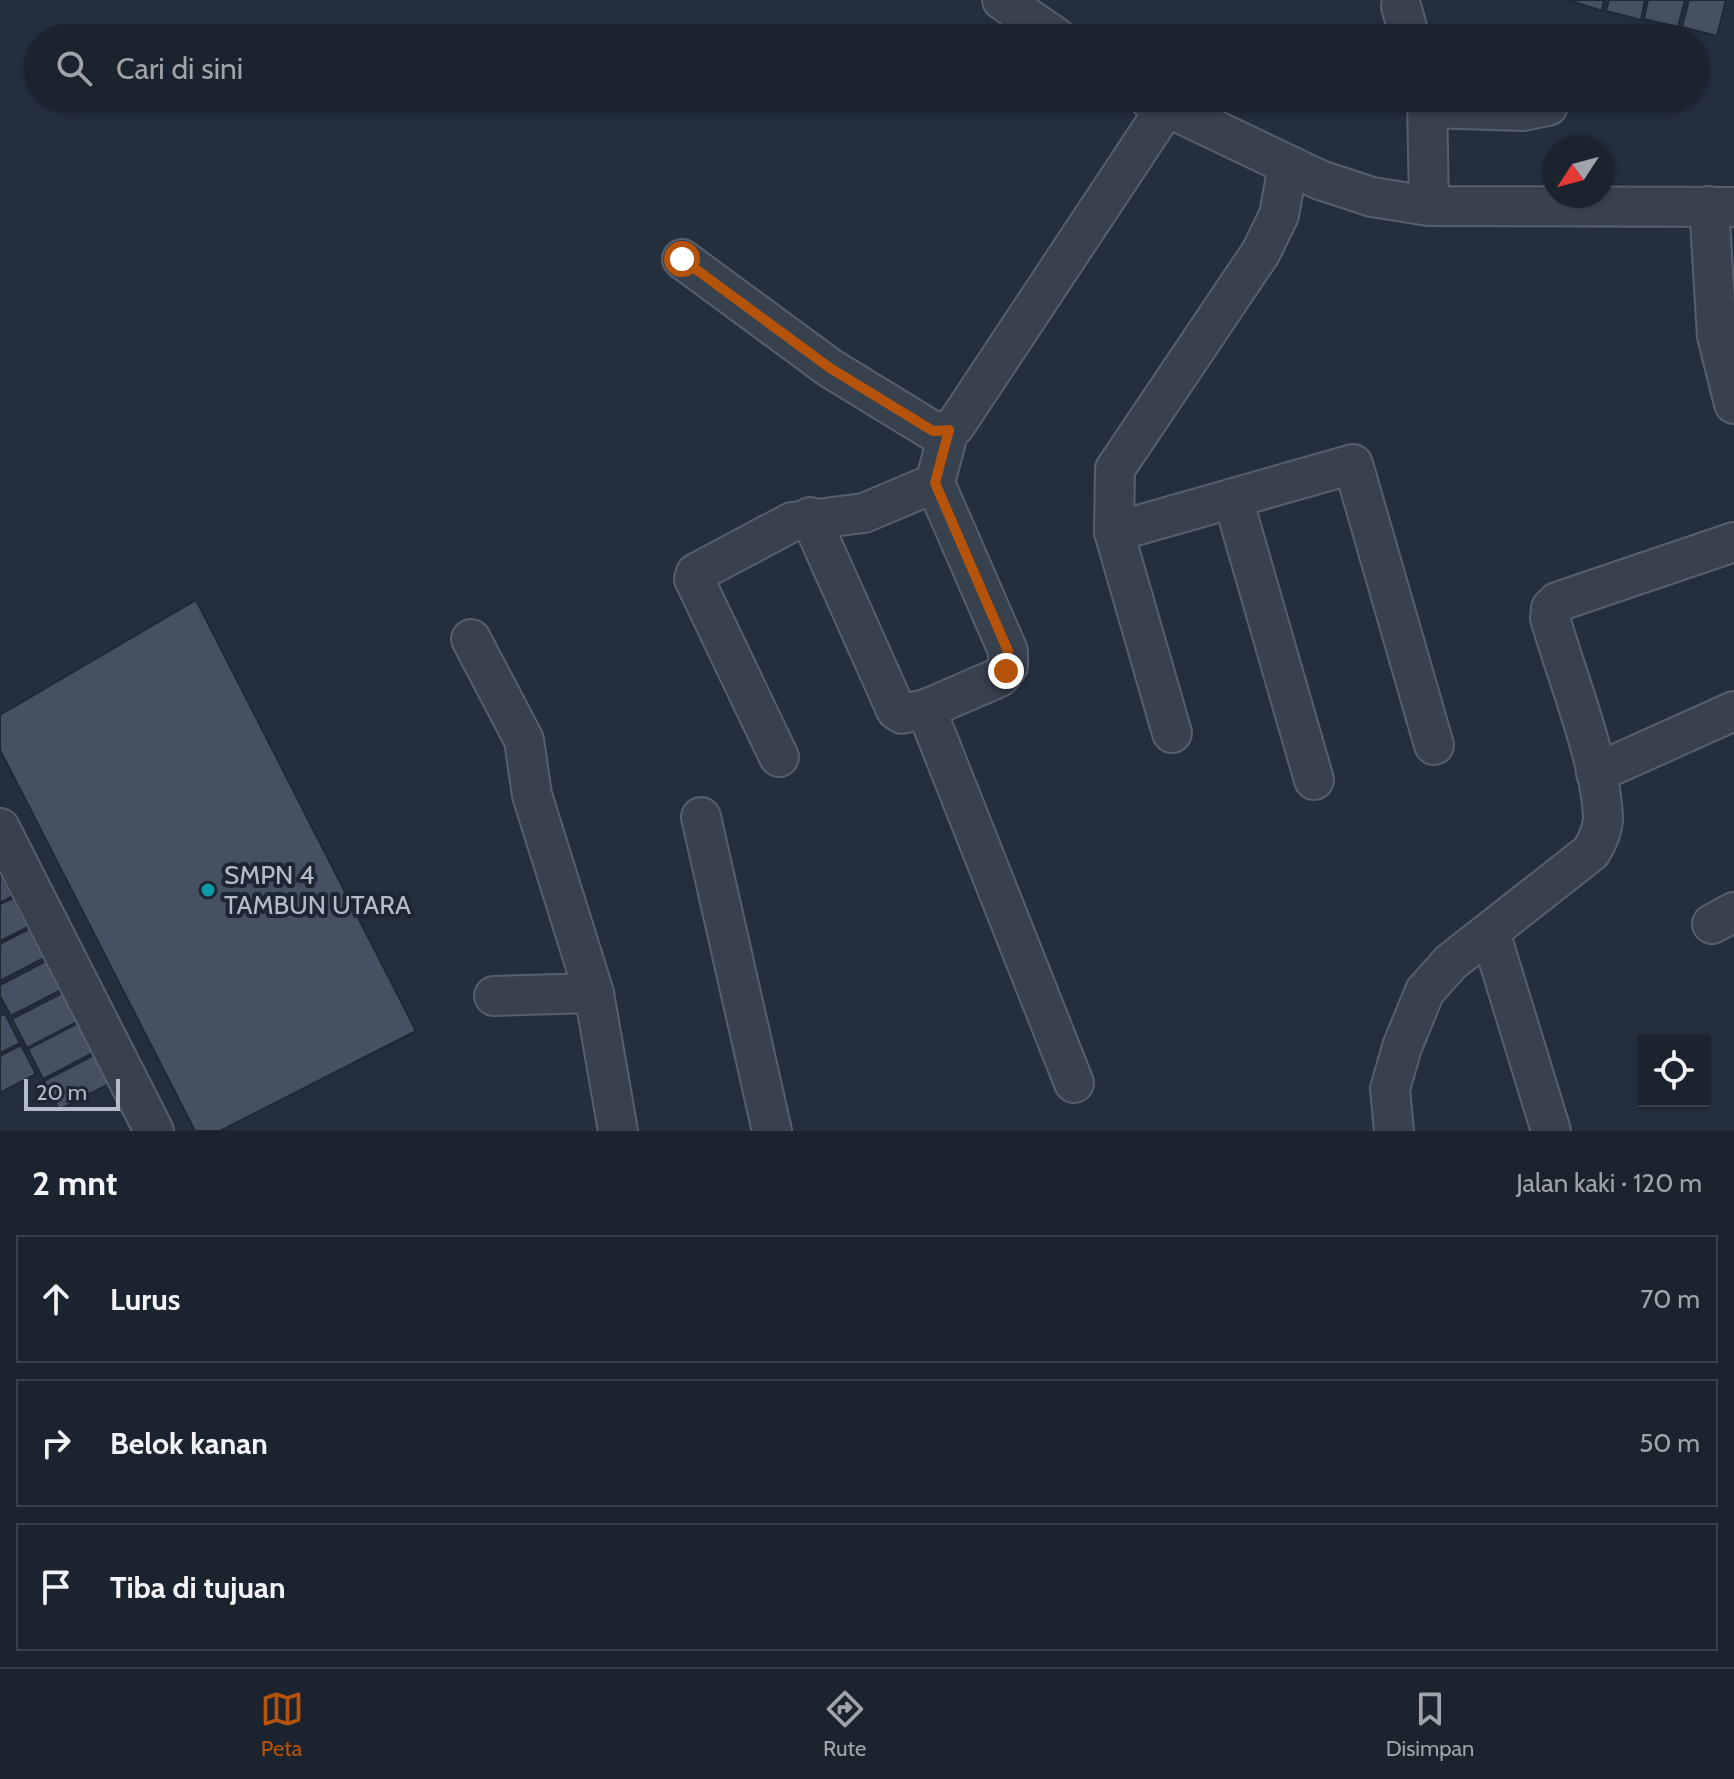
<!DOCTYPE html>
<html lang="id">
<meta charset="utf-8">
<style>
:root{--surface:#1b232e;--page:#242b36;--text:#f1f3f6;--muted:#a0a4aa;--line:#39404a;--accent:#b45309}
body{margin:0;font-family:Cabin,sans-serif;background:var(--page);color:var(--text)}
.controls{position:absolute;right:24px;bottom:24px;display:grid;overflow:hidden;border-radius:0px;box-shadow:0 2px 6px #0004}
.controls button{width:72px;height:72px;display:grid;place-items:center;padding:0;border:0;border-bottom:2px solid var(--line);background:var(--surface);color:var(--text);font:40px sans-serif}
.compass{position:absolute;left:1542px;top:136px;width:72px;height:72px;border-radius:50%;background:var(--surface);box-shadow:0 2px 6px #0004;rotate:234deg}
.scale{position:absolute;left:24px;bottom:20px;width:96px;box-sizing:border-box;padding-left:8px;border:4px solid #b4bcc9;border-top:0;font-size:22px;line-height:28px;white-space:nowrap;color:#b4bcc9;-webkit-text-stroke:6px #1d2633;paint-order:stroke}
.stop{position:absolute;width:24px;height:24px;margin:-18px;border:6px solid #b45309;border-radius:50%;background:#fff}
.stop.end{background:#b45309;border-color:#fff;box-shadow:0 2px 8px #0008}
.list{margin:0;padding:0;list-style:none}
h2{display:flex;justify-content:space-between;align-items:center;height:104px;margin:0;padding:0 32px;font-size:34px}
h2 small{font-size:26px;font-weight:400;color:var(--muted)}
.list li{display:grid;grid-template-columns:52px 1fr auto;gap:24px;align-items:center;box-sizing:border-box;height:128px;margin:0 16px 16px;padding:0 16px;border:2px solid var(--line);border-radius:0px}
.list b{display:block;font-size:30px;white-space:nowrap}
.list em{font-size:26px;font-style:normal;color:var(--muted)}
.icon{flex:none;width:44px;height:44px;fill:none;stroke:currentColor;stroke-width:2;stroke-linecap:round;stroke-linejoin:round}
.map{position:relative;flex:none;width:1734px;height:1131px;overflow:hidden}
.search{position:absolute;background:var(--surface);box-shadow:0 2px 6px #0004;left:24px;right:24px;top:24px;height:88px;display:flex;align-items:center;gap:20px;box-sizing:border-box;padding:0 28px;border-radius:44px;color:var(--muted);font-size:30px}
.sheet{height:536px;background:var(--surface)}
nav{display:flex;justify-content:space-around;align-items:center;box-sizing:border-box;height:112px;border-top:2px solid var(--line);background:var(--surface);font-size:22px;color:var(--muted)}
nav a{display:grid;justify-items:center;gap:4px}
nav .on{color:var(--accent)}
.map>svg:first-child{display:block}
</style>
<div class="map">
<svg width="1734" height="1131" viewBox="0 0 1734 1131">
<rect width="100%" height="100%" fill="#242f3e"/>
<!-- building -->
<g fill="#455162" stroke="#1f2835" stroke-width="2">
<path d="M1568,0H1604L1602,11Z"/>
<path d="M1609,0H1645L1641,20L1606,11Z"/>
<path d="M1648,0H1685L1678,27L1644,19Z"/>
<path d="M1689,0H1726L1717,36L1682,27Z"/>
<path d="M196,600L416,1031L220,1131H195L0,750V715Z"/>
<path d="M0,872L12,896L0,903Z"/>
<path d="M13,898L28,927L0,941V904Z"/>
<path d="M29,929L44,958L0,981V944Z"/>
<path d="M46,961L61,990L11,1016L0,996V985Z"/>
<path d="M62,993L77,1022L27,1048L12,1019Z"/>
<path d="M5,1014L20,1043L0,1053V1016Z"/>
<path d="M78,1023L93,1053L43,1079L28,1049Z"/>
<path d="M21,1045L36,1074L0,1093V1056Z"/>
<path d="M94,1055L109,1084L59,1110L44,1081Z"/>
</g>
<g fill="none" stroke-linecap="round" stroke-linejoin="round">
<!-- street casing -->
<g stroke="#565f6c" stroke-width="42">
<g id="street">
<path d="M1002,0L1057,38"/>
<path d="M1401,6L1410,38"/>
<path d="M1148,98L1320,180L1372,197L1429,206L1734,207"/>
<path d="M1427,98L1429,206"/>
<path d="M1429,108L1523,111L1548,106"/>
<path d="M1709,206L1717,336L1734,404"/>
<path d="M682,259L830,368L933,431H945L955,426L1165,109"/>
<path d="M949,430L935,483L1008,651V666L1000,677L926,709L1074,1083"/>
<path d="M1233,499L1314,780"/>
<path d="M810,517L896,710L902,714L926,709"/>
<path d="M1114,532L1353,464L1434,745"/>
<path d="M471,639L524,740L532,795L594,993L618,1131"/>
<path d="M1172,733L1114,532L1115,469L1261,252L1279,215L1288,165"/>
<path d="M779,757L694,579L696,573L792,522L864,513L935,483"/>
<path d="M1596,773L1734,711"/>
<path d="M701,817L772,1131"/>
<path d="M0,828L154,1131"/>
<path d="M1712,924L1734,912"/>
<path d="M1490,932L1551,1131"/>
<path d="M494,996L594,993"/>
<path d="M1394,1131L1390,1089L1402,1047L1425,991L1451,962L1591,852C1598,840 1603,830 1603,817C1601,761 1566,674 1550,618L1551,608L1557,602L1734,542"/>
</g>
</g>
<!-- street -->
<use href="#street" stroke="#38414e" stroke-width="38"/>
</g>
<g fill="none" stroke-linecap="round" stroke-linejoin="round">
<!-- route -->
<path stroke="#b45309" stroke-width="10" d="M682,259L830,368L933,431L949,430L935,483L1008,651L1006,671"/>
</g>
<!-- markers -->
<circle fill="#0f9aa8" stroke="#1d2633" stroke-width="3" cx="208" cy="890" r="8"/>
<g text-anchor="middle" stroke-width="8" stroke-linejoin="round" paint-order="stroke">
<!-- poi labels -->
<g font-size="26" fill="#b4bcc9" stroke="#1d2633" text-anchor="start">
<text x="224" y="884">SMPN 4<tspan x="224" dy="30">TAMBUN UTARA</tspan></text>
</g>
</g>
</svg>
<div class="controls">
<button><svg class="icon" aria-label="locate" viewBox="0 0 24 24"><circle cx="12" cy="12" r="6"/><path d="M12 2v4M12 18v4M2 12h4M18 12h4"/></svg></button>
</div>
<svg class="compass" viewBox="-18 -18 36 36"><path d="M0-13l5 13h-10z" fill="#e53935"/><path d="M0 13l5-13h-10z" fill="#a0a4aa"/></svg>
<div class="scale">20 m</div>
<div class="stop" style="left:682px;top:259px"></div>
<div class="stop end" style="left:1006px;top:671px"></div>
<div class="search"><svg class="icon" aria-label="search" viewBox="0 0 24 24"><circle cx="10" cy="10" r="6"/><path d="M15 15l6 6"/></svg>Cari di sini</div>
</div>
<section class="sheet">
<h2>2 mnt<small>Jalan kaki · 120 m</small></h2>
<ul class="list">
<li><svg class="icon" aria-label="ahead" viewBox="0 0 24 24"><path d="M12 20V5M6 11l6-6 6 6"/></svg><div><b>Lurus</b></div><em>70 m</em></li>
<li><svg class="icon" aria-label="right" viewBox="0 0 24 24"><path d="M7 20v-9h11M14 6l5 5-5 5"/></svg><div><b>Belok kanan</b></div><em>50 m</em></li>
<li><svg class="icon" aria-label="arrive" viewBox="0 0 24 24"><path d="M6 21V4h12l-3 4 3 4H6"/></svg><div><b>Tiba di tujuan</b></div></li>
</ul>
</section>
<nav>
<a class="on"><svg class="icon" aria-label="map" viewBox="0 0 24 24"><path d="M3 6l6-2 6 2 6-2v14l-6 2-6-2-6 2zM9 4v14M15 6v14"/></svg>Peta</a>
<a><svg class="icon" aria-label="directions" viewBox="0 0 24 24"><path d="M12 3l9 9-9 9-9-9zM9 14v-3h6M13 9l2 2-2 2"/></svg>Rute</a>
<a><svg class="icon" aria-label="saved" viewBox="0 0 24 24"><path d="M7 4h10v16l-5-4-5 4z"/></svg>Disimpan</a>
</nav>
